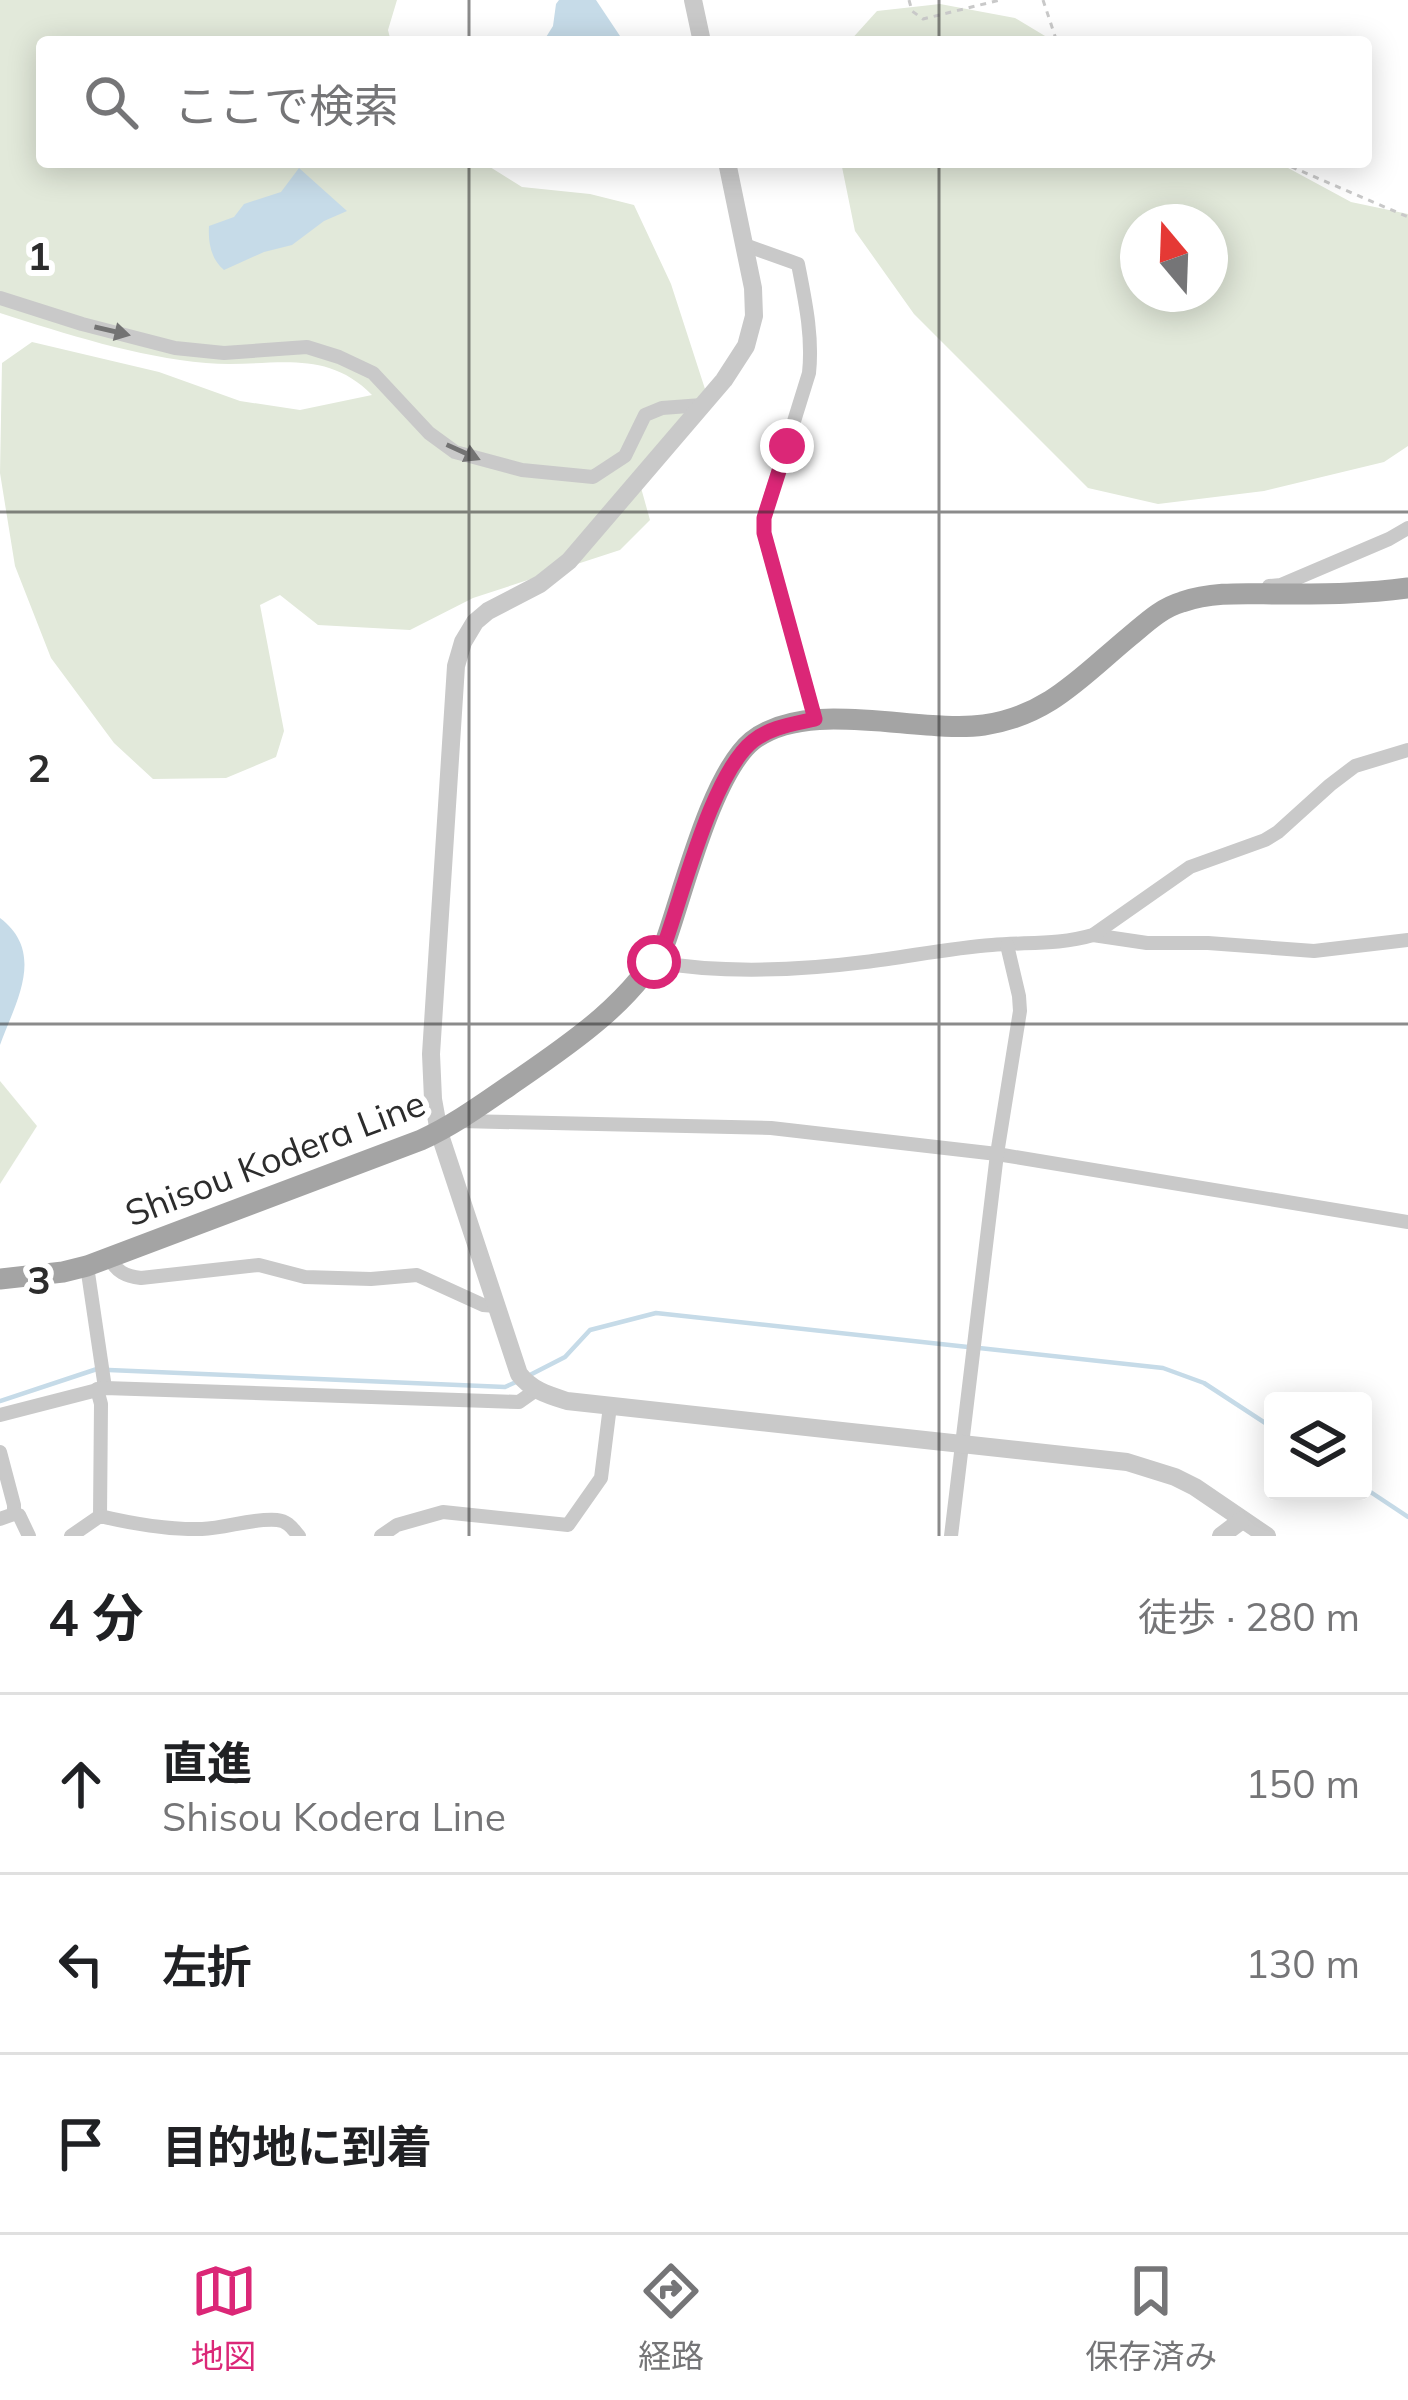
<!DOCTYPE html>
<html lang="ja">
<meta charset="utf-8">
<style>
:root{--surface:#fff;--page:#f2f2f2;--text:#202124;--muted:#757577;--line:#e0e0e0;--accent:#db2777}
body{margin:0;font-family:Mulish,"Noto Sans JP",sans-serif;background:var(--page);color:var(--text)}
.controls{position:absolute;right:36px;bottom:36px;display:grid;overflow:hidden;border-radius:12px;box-shadow:0 6px 30px #0003}
.controls button{width:108px;height:108px;display:grid;place-items:center;padding:0;border:0;border-bottom:3px solid var(--line);background:var(--surface);color:var(--text);font:60px sans-serif}
.compass{position:absolute;left:1120px;top:204px;width:108px;height:108px;border-radius:50%;background:var(--surface);box-shadow:0 6px 30px #0003;rotate:341deg}
.stop{position:absolute;width:36px;height:36px;margin:-27px;border:9px solid #db2777;border-radius:50%;background:#fff}
.stop.end{background:#db2777;border-color:#fff;box-shadow:0 3px 12px #0008}
.list{margin:0;padding:0;list-style:none}
h2{display:flex;justify-content:space-between;align-items:center;height:156px;margin:0;padding:0 48px;font-size:51px}
h2 small{font-size:39px;font-weight:400;color:var(--muted)}
.list li{display:grid;grid-template-columns:78px 1fr auto;gap:36px;align-items:center;box-sizing:border-box;height:180px;padding:0 48px;border-top:3px solid var(--line)}
.list b{display:block;font-size:45px;white-space:nowrap}
.list p{margin:0;font-size:39px;white-space:nowrap;color:var(--muted)}
.list em{font-size:39px;font-style:normal;color:var(--muted)}
.icon{flex:none;width:66px;height:66px;fill:none;stroke:currentColor;stroke-width:2;stroke-linecap:round;stroke-linejoin:round}
.map{position:relative;flex:none;width:1408px;height:1536px;overflow:hidden}
.search{position:absolute;background:var(--surface);box-shadow:0 6px 30px #0003;left:36px;right:36px;top:36px;height:132px;display:flex;align-items:center;gap:30px;box-sizing:border-box;padding:0 42px;border-radius:12px;color:var(--muted);font-size:45px}
.sheet{height:696px;background:var(--surface)}
nav{display:flex;justify-content:space-around;align-items:center;box-sizing:border-box;height:168px;border-top:3px solid var(--line);background:var(--surface);font-size:33px;color:var(--muted)}
nav a{display:grid;justify-items:center;gap:6px}
nav .on{color:var(--accent)}
.map>svg:first-child{display:block}
</style>
<div class="map">
<svg width="1408" height="1536" viewBox="0 0 1408 1536">
<rect width="100%" height="100%" fill="#fff"/>
<!-- green -->
<g fill="#e2e9da" fill-rule="evenodd">
<path d="M0,0H397L388,30L391,42H42V162H482L522,187L590,194L634,205L671,284L705,389L638,477L650,520L620,550L473,598L410,630L318,625L280,595L260,605L284,731L276,757L226,778L153,779L114,743L51,658L15,566L0,473L2,363L32,342L159,372L240,401L300,410L372,395C323,345 267,369 206,363C137,357 66,334 0,313Z"/>
<path d="M940,4L1015,18L1055,42H849L877,11Z"/>
<path d="M841,162H1277L1351,202L1408,214V446L1384,462L1264,491L1158,504L1088,488L914,314L855,231ZM1138,222H1210V294H1138Z"/>
<path d="M0,1081L37,1126L0,1184Z"/>
</g>
<!-- water -->
<g fill="#c6dbe8">
<path d="M559,0H596L624,42H543L553,26L556,4Z"/>
<path d="M299,168L347,211L324,221L292,245L264,252L224,270C211,259 208,243 209,226L234,217L244,204L281,192Z"/>
<path d="M0,918C46,953 16,1001 0,1045Z"/>
</g>
<g fill="none" stroke-linecap="round" stroke-linejoin="round">
<!-- stream -->
<g stroke="#c6dbe8" stroke-width="4.5">
<path d="M979,1348L1163,1368L1204,1383L1273,1428"/>
<path d="M109,1370L505,1387L516,1382"/>
<path d="M526,1377L565,1357L590,1330L656,1313L968,1347"/>
<path d="M0,1401L97,1369"/>
<path d="M1363,1487L1408,1517"/>
</g>
<!-- path -->
<g stroke="#c9c9c9" stroke-width="3" stroke-dasharray="6 6" stroke-linecap="butt">
<path d="M909,0L912,11L923,19L1000,0"/>
<path d="M1043,0L1057,42"/>
<path d="M1280,162L1408,217"/>
</g>
<!-- minor -->
<g stroke="#c9c9c9" stroke-width="14">
<path d="M745,245L798,264C805,300 813,336 809,373L764,518V533L815,719"/>
<path d="M0,298L82,324L175,348L224,353L307,347L339,357L373,373L429,433L455,452L522,470L593,477L625,456L645,415L662,408L702,405"/>
<path d="M1269,586L1281,585L1389,539L1408,528"/>
<path d="M1093,935L1147,943H1208L1314,951L1408,940"/>
<path d="M654,962C724,974 794,971 865,962C907,957 950,948 992,945C1027,942 1059,945 1093,935L1190,867L1265,840L1278,832L1330,785L1355,766L1408,750"/>
<path d="M460,1121L771,1128L997,1154L1408,1222"/>
<path d="M109,1258C117,1272 125,1276 141,1278L259,1265L305,1277L371,1279L417,1275L483,1305L496,1306"/>
<path d="M87,1266L105,1388"/>
<path d="M97,1389L101,1404L100,1516"/>
<path d="M0,1415L105,1388L519,1402L536,1390"/>
<path d="M0,1452L14,1505V1514"/>
<path d="M0,1519L14,1514L19,1515L29,1536"/>
<path d="M71,1536L100,1516C134,1524 168,1530 202,1529C227,1528 252,1518 277,1520C288,1521 292,1528 299,1536"/>
<path d="M381,1536L397,1525L443,1512L568,1525L601,1478L610,1406"/>
<path d="M951,1536L997,1154L1020,1011L1019,996L1007,945"/>
</g>
<!-- tertiary -->
<g stroke="#c9c9c9" stroke-width="18">
<path d="M693,0L702,42"/>
<path d="M727,162L753,288L754,316L746,346L724,380L569,561L540,584L488,611L475,622L463,642L456,666L431,1054L433,1099L439,1132L519,1374C531,1390 548,1395 567,1401L1127,1462L1175,1477L1195,1487L1267,1536"/>
<path d="M1221,1536L1242,1520"/>
</g>
<!-- primary -->
<path stroke="#a4a4a4" stroke-width="21" d="M0,1279L63,1272L87,1266L421,1140C452,1126 480,1106 509,1086C567,1046 632,1004 666,940C684,889 712,774 752,741C807,697 918,734 984,725C1048,716 1082,676 1129,637C1146,623 1161,608 1182,602C1214,591 1248,594 1281,594C1324,594 1366,594 1408,588"/>
</g>
<!-- one-way arrows -->
<defs><path id="oneway-solid" d="M-6-.8H1V-3.2L6.5 0L1 3.2V.8H-6Z" transform="scale(3)"/></defs>
<g fill="#737373">
<use href="#oneway-solid" transform="translate(112 331) rotate(13)"/>
<use href="#oneway-solid" transform="translate(463 452) rotate(24)"/>
</g>
<g fill="none" stroke-linecap="round" stroke-linejoin="round">
<!-- route -->
<path stroke="#db2777" stroke-width="15" d="M654,962L666,940C684,889 713,773 753,741C770,727 794,724 815,719L764,533V518L787,446"/>
</g>
<!-- grid -->
<path fill="none" stroke="#2c2c2c" stroke-width="3" stroke-opacity="0.55" d="M469,0V42M939,0V42M469,162V1536M939,162V1536M0,512H1408M0,1024H1408"/>
<g text-anchor="middle" stroke-width="12" stroke-linejoin="round" paint-order="stroke">
<!-- street labels -->
<g font-size="36" fill="#2c2c2c" stroke="#fff">
<text transform="translate(275 1158) rotate(-21)" y="13">Shisou Kodera Line</text>
</g>
</g>
<g font-size="39" text-anchor="middle" font-weight="bold" fill="#2c2c2c" stroke="#fff" stroke-width="12" stroke-linejoin="round" paint-order="stroke">
<text x="39" y="270">1</text>
<text x="39" y="782">2</text>
<text x="39" y="1294">3</text>
</g>
</svg>
<div class="controls">
<button><svg class="icon" aria-label="layers" viewBox="0 0 24 24"><path d="M12 4l9 5-9 5-9-5zM3 14l9 5 9-5"/></svg></button>
</div>
<svg class="compass" viewBox="-18 -18 36 36"><path d="M0-13l5 13h-10z" fill="#e53935"/><path d="M0 13l5-13h-10z" fill="#757577"/></svg>
<div class="stop" style="left:654px;top:962px"></div>
<div class="stop end" style="left:787px;top:446px"></div>
<div class="search"><svg class="icon" aria-label="search" viewBox="0 0 24 24"><circle cx="10" cy="10" r="6"/><path d="M15 15l6 6"/></svg>ここで検索</div>
</div>
<section class="sheet">
<h2>4 分<small>徒歩 · 280 m</small></h2>
<ul class="list">
<li><svg class="icon" aria-label="ahead" viewBox="0 0 24 24"><path d="M12 20V5M6 11l6-6 6 6"/></svg><div><b>直進</b><p>Shisou Kodera Line</p></div><em>150 m</em></li>
<li><svg class="icon" aria-label="left" viewBox="0 0 24 24"><path d="M17 20v-9H6M10 6l-5 5 5 5"/></svg><div><b>左折</b></div><em>130 m</em></li>
<li><svg class="icon" aria-label="arrive" viewBox="0 0 24 24"><path d="M6 21V4h12l-3 4 3 4H6"/></svg><div><b>目的地に到着</b></div></li>
</ul>
</section>
<nav>
<a class="on"><svg class="icon" aria-label="map" viewBox="0 0 24 24"><path d="M3 6l6-2 6 2 6-2v14l-6 2-6-2-6 2zM9 4v14M15 6v14"/></svg>地図</a>
<a><svg class="icon" aria-label="directions" viewBox="0 0 24 24"><path d="M12 3l9 9-9 9-9-9zM9 14v-3h6M13 9l2 2-2 2"/></svg>経路</a>
<a><svg class="icon" aria-label="saved" viewBox="0 0 24 24"><path d="M7 4h10v16l-5-4-5 4z"/></svg>保存済み</a>
</nav>
